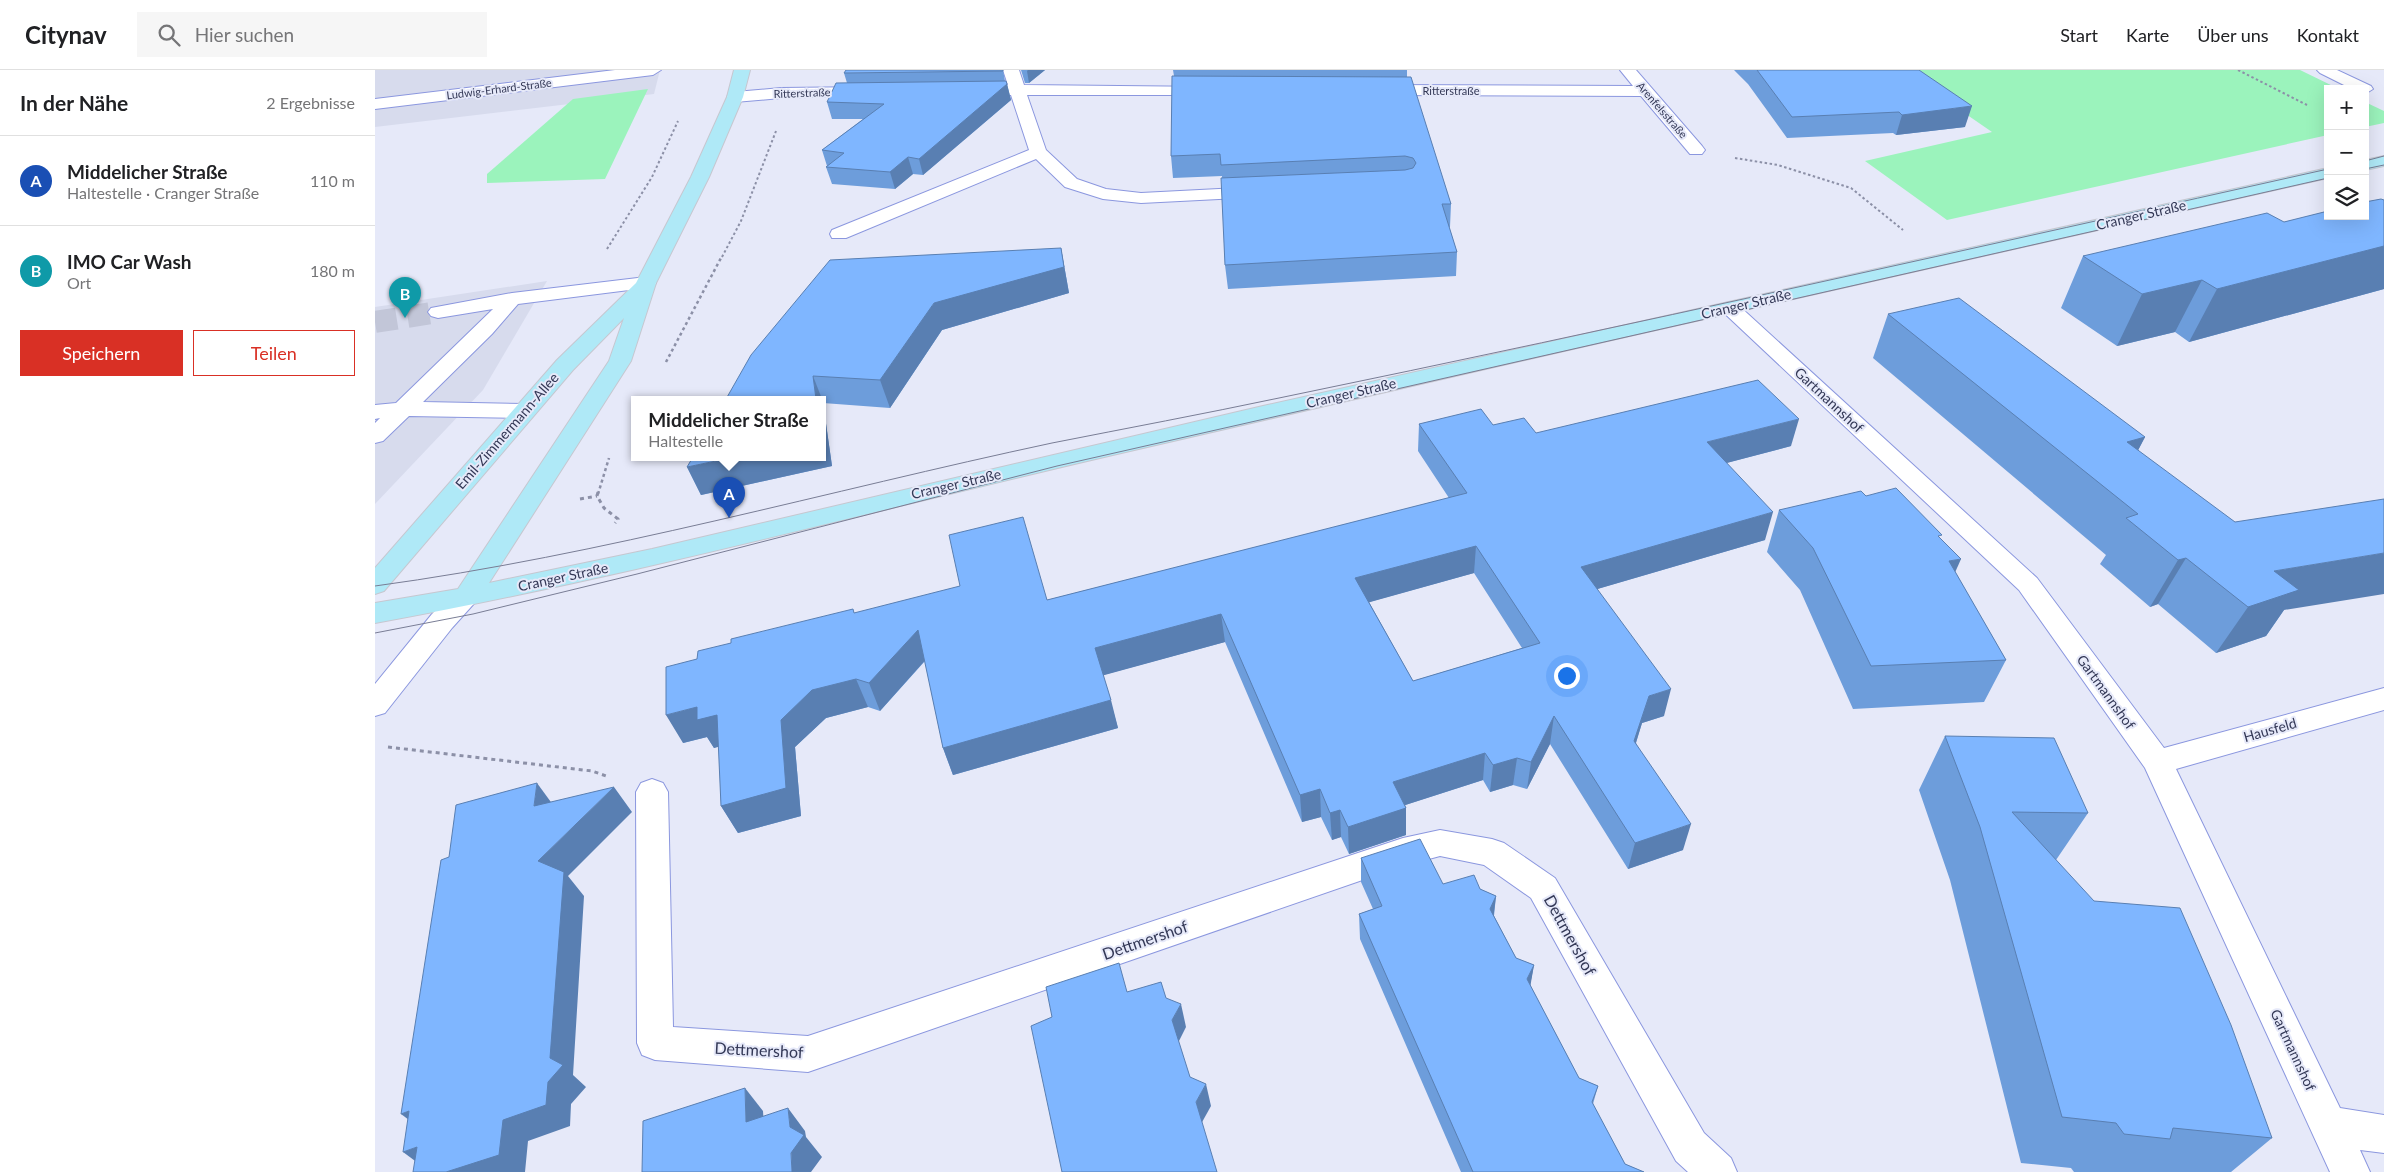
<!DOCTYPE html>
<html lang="de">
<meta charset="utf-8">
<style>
:root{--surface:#fff;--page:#f6f6f6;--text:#202124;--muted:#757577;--line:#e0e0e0;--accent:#d93025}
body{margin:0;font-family:Lato,sans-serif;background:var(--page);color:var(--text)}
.controls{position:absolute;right:15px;top:15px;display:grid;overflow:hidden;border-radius:0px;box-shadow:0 5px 20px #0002}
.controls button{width:45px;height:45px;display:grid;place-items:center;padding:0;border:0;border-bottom:1px solid var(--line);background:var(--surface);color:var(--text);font:25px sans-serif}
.you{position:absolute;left:1191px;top:605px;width:18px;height:18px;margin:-12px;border:4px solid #fff;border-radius:50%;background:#1a73e8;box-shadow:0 0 0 8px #1a73e833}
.badge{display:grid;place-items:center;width:32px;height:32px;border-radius:50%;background:var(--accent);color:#fff;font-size:16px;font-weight:700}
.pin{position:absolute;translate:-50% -41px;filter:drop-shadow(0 1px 2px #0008)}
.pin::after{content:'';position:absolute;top:26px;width:18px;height:15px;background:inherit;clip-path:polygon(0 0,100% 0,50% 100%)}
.popup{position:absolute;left:256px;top:326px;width:195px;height:65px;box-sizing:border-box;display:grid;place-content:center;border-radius:0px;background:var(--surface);filter:drop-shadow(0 1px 4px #0005);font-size:16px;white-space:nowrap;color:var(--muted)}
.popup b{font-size:19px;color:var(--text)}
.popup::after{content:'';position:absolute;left:50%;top:100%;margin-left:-10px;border:10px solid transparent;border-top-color:var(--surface)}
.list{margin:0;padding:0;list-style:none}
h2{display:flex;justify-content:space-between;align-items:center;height:65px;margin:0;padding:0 20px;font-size:21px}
h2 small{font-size:16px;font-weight:400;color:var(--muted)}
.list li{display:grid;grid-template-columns:32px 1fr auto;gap:15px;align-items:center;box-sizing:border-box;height:90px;padding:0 20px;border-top:1px solid var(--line)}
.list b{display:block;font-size:19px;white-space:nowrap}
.list p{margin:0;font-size:16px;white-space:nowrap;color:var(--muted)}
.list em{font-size:16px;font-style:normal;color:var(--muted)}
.actions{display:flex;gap:10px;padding:15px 20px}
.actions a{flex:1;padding:11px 0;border:1px solid var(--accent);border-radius:0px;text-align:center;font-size:18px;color:var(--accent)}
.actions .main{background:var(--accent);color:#fff}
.icon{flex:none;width:28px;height:28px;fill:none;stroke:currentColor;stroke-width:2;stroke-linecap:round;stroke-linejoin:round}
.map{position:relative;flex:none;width:2009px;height:1102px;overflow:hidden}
header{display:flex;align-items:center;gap:30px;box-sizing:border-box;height:70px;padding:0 25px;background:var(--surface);border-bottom:1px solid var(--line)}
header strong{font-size:24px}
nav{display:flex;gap:28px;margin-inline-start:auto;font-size:18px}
.search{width:350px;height:45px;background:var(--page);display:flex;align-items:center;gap:12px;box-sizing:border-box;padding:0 18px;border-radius:0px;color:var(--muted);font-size:19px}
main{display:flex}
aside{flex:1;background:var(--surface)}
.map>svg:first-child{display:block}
</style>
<header>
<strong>Citynav</strong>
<div class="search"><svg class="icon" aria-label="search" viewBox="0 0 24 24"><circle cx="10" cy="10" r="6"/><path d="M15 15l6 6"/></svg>Hier suchen</div>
<nav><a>Start</a><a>Karte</a><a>Über uns</a><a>Kontakt</a></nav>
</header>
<main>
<aside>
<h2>In der Nähe<small>2 Ergebnisse</small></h2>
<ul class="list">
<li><span class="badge" style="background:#1a4fb4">A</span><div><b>Middelicher Straße</b><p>Haltestelle · Cranger Straße</p></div><em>110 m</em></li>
<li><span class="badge" style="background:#0f9aa8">B</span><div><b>IMO Car Wash</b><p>Ort</p></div><em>180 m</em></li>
</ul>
<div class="actions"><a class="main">Speichern</a><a>Teilen</a></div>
</aside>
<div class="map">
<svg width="2009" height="1102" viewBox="0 0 2009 1102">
<rect width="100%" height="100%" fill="#e6e9f9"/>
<!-- built -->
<g fill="#d7dbed">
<path d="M0,0H285L279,24L0,57Z"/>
<path d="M172,211L108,320L0,434V237Z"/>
</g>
<!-- green -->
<g fill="#9bf3bc">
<path d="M1527,0H1925L1964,19H1953V65L1572,150L1490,91L1617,62Z"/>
<path d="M273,19L230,109L112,113V104L198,29Z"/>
<path d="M1990,32L2009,41V53L1990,57Z"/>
</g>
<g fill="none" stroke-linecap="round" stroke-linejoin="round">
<!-- minor-tunnel -->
<path stroke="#c2c6d8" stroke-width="22" stroke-dasharray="22 11" stroke-linecap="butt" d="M0,252L63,242"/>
<!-- minor casing -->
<g stroke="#8b97df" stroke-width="2">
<g id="minor">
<path d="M240,0H286L278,5L0,39V29Z"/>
<path d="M628,0H644L649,15L839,17L841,20L839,23L833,25H652L671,80L702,109L731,119L766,123L883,117L889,118L892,122L889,126L883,127L766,133L728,129L690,117L661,89L471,168H457L455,164L457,160L654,80L636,25H596L590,23L588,20L590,17L596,15H633Z"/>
<path d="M1245,0H1261L1327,76L1330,80L1327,84H1315L1266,26L1004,25L998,23L996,20L998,17L1004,15L1258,16Z"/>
<path d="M1942,0H1962L1996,16L1998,19L1990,24V19H1977L1945,3Z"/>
<path d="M493,17L499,19L501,22L499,25L406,28L360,32L354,30L352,27L354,24L360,22L406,18Z"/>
<path d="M271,207L278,209L281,213L278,217L143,234L117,264L48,332L149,334L157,336L160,341L157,346L149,348L34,346L8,371L0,373V353L5,348L0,349V335L21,333L118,239L63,248L56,246L53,242L56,238L137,223Z"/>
<path d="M1355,232L1362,234L1662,508L1789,678L2009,618V640L1801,699L1965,1038L2009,1045V1083L1985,1080L1995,1102H1955L1770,698L1644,520L1348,242L1345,238L1348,234Z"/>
<path d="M91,519L101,521L104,528L77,558L10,643L0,646V614L57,544L81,521Z"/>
<path d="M277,709L288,713L293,722L298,957L433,966L1028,768L1065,760L1117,769L1129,773L1180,808L1329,1063L1356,1088L1362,1102H1313L1301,1091L1156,828L1109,795L1065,786L1028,796L433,1002L280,990L267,985L262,973L261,722L266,713Z"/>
</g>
</g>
<!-- major casing -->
<g stroke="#c6c7d0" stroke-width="2">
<g id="major">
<path d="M359,0H375L368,27L334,107L281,213L256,291L114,513L277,479L888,336L1953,98V108C1553,198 1154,288 755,381C504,439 254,507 0,553V533L83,519L234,291L249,248L198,300L9,521L0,524V498L182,290L261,213L316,107L352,27Z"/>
<path d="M2009,86V96L1990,100V90Z"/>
</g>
</g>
<!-- path-far2 -->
<g stroke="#8c90a7" stroke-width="2" stroke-dasharray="2.5 2.5" stroke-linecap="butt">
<path d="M1863,0L1932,35"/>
<path d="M1360,88L1403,95L1476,118L1528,160"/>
<path d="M232,179L277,107L303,51"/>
<path d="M347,187L366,151L401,61"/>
</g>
<!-- path-far1 -->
<g stroke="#8c90a7" stroke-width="2.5" stroke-dasharray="3 3" stroke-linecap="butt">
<path d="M291,292L347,186"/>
<path d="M223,424L234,388"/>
</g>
<!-- path -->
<g stroke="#8c90a7" stroke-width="3" stroke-dasharray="4 4" stroke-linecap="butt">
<path d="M223,422L222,426L229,438L243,449L240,453"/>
<path d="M205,429L222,426"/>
<path d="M13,677L217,701L234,707"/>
</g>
<!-- minor -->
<use href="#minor" fill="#fff" fill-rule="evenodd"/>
<!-- major -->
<use href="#major" fill="#afe9f7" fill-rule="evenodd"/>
<!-- tram -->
<g stroke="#797d95" stroke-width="1">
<path d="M1990,91L2009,86"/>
<path d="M1990,99L2009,95"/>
<path d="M0,516C229,485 452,421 677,373C753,358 828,344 904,328C1254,256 1604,177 1953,99"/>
<path d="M0,563L98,544L262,504L682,396L1953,108"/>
</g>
</g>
<!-- wall -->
<g fill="#6d9ddb" fill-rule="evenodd">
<path d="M628,0L630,11L632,14L636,30L548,105L538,104L520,119L457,114L451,97L452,96L447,80L488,49H457L452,32L472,13L469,3Z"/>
<path d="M646,0H670L654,13H650Z"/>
<path d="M798,0H1032V7L1076,134L1075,157H1074L1082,182L1081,206L853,219L850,195L847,106L798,108L796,86L799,6Z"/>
<path d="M1359,0H1544L1590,57L1521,65L1518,63L1412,68L1373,14Z"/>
<path d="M2009,130V219L1814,272L1800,262L1742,276L1686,238L1708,186L1909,152Z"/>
<path d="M686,178L694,223L567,260L515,338L448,333L457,396L326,425L312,397L448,387V329H351Z"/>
<path d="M1513,244L1770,367L1763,380L1909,540L1891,566L1841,583L1783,534L1775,537L1725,494L1731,485L1498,288Z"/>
<path d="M1044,354L1118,355L1161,363L1416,376L1351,393L1390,470L1222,519L1289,646L1267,653L1261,673L1308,780L1253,799L1175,674L1152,719L1138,715L1115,722L1108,710L1030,735L1031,738V765L974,784L966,767L957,770L946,747L927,752L850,572L728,605L743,658L578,705L568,678L550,591L505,641L493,637L451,648L420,677L426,746L363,763L346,736L344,676L339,678L332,667L308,673L322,589L356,573L479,543L672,530L1074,428L1043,381ZM1099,503L1147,578L1038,611L994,532Z"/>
<path d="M1491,426L1566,469L1580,502L1631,590L1609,632L1478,639L1425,520L1392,482L1404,440Z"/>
<path d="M1570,666L1713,743L1681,790L1897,1068L1856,1102H1699L1696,1098L1646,1093L1575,810L1544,720Z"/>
<path d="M986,788L1068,814L1105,819L1121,826L1119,846L1141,888L1159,895L1155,915L1204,1008L1223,1016L1218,1034L1250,1094L1269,1102H1086L985,869L984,844L998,839L986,812Z"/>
</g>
<!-- shaded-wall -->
<g fill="#597fb2">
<path d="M653,0H670L654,13L652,1Z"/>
<path d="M632,14L636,30L548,105L544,89Z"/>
<path d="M1597,36L1590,57L1521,65L1527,45Z"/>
<path d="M533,87L538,104L520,119L515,102Z"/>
<path d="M2009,176V219L1814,272L1842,219Z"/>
<path d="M686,178L694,223L567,260L515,338L505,310L559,233Z"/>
<path d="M1827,210L1800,262L1742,276L1767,224Z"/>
<path d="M438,306L447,329H441Z"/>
<path d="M448,332L457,396L326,425L312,397L360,387H448Z"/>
<path d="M1424,349L1416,376L1325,400L1332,372Z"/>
<path d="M1770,367L1746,413L1752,372Z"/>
<path d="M1398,442L1390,470L1202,525L1206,497Z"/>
<path d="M1101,476L1099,503L981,536L980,508Z"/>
<path d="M2009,483V524L1909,540L1891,566L1841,583L1873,537L1899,501Z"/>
<path d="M1811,488L1783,534L1775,537L1803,490Z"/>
<path d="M1586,489L1567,532L1574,491Z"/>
<path d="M846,544L850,572L726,606L720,578Z"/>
<path d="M543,560L553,587L505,641L494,613Z"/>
<path d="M481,609L493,637L451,648L420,677L426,746L363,763L346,736L406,650L437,620Z"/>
<path d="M1296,619L1289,646L1267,653L1253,698L1259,671L1274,626Z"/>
<path d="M736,630L743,658L578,705L568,678Z"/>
<path d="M322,637L342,645L358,673L339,678L332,667L308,673L291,645Z"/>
<path d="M1179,646L1175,674L1152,719L1156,692Z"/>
<path d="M1110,683L1108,710L1018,739V712Z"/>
<path d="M1142,688L1138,715L1115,722L1118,695Z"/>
<path d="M162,713L181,739L159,736Z"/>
<path d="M239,717L257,742L193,806L209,826L198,1005L211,1017L196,1034L195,1056L153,1071L150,1102H71L128,1050L175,988L163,791Z"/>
<path d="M945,719L946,747L927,752L925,725Z"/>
<path d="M1031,738V765L974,784L973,757Z"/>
<path d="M965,740L966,767L957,770L955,743Z"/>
<path d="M1316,754L1308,780L1253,799L1260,773Z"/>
<path d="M1121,826L1118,850L1115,839Z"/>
<path d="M1159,895L1155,918L1152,909Z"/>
<path d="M806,934L811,957L803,973L797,950Z"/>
<path d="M831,1014L836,1036L826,1054L821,1032Z"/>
<path d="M370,1018L388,1041L390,1075L371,1052Z"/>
<path d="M413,1038L430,1061L431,1067L447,1087L436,1102H417L415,1057Z"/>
<path d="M34,1041L54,1065L26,1044Z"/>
<path d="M42,1077L55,1102L28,1082Z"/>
</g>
<!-- building -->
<g fill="#7fb6ff" stroke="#597fb2" fill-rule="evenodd">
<path d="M471,0H628V1L469,3Z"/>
<path d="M1382,0H1544L1597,36L1527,45L1524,42L1417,47Z"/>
<path d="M797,6L1036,7L1076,134H1067L1082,182L850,195L846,108L1030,100L1038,98L1041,93L1038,88L1030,86L846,95L845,84L796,86Z"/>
<path d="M631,11L632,14L544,89L533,87L515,102L451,97L469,83L447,80L509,34L452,32L461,13Z"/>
<path d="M2006,129L2009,130V176L1842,219L1827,210L1767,224L1708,186L1892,143L1909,152L1953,141V146H1990V132Z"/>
<path d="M686,178L689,197L559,233L505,310L438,306L441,329H351L376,285L455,190Z"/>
<path d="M1584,228L1770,367L1752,372L1860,452L2009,429V483L1899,501L1924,520L1873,537L1811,488L1803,490L1751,448L1763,444L1513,244Z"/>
<path d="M1383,310L1424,349L1332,372L1398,442L1206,497L1296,619L1274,626L1259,671L1316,754L1260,773L1179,646L1156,692L1142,688L1118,695L1110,683L1018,712L1031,738L973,757L965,740L955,743L945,719L925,725L846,544L720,578L736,630L568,678L543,560L494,613L481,609L437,620L406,650L411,718L346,736L342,645L322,650V637L291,645V597L322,589L323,581L356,573V569L478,539L479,543L585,516L574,465L648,447L672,530L1092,423L1044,354L1106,339L1118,355L1149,348L1161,363ZM1101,476L1165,573L1038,611L980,508Z"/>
<path d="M318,387H360L312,397Z"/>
<path d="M1521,418L1567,465L1563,466L1586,489L1574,491L1631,590L1496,596L1438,478L1404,440L1486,421L1491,426Z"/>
<path d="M1570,666L1679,668L1713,743L1637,742L1719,831L1805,838L1856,955L1897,1068L1798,1058L1795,1069L1749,1064L1741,1053L1687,1047L1605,757Z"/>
<path d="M162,713L159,736L239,717L163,791L189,802L175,988L188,995L173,1012L171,1035L128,1050L124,1085L71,1102H38L42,1077L28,1082L34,1041L26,1044L66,790L74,787L81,735Z"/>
<path d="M1045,769L1068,814L1099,805L1105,819L1121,826L1115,839L1141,888L1159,895L1152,909L1204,1008L1223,1016L1217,1032L1250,1094L1269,1102H1098L984,844L1007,836L986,788Z"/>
<path d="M744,893L752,922L786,912L791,928L806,934L797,950L815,1007L831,1014L821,1032L842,1102H687L656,956L677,947L671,917Z"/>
<path d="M370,1018L371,1052L413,1038L415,1057L429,1065L416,1083L417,1102H267L268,1051Z"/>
</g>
<g text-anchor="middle" stroke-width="4" stroke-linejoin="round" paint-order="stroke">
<!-- far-street labels -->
<g font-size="11" fill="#333856" stroke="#e6e9f9">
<text transform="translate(124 19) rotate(-7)" y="4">Ludwig-Erhard-Straße</text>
<text x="1076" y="25">Ritterstraße</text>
<text transform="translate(427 23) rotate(-2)" y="4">Ritterstraße</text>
<text transform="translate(1287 40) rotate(49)" y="4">Arenfelsstraße</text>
</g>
<!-- street labels -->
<g font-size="14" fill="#333856" stroke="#e6e9f9">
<text transform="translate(1766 145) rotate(-13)" y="5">Cranger Straße</text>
<text transform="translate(1371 234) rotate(-13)" y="5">Cranger Straße</text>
<text transform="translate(976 323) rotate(-13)" y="5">Cranger Straße</text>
<text transform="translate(1454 330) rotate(43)" y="5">Gartmannshof</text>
<text transform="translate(132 361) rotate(-49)" y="5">Emil-Zimmermann-Allee</text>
<text transform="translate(581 414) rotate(-13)" y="5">Cranger Straße</text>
<text transform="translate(188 507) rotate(-12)" y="5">Cranger Straße</text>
<text transform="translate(1731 622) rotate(54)" y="5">Gartmannshof</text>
<text transform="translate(1895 660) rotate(-16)" y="5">Hausfeld</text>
<text transform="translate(1918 980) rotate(65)" y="5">Gartmannshof</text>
</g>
<!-- near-street labels -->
<g font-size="16" fill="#333856" stroke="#e6e9f9">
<text transform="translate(1195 865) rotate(61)" y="6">Dettmershof</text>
<text transform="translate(770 870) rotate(-19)" y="6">Dettmershof</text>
<text transform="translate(384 980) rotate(3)" y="6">Dettmershof</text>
</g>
</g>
</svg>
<div class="controls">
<button>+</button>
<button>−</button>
<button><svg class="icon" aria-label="layers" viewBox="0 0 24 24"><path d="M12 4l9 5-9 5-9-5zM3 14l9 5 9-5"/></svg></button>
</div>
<div class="you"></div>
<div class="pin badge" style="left:354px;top:448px;background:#1a4fb4">A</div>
<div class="popup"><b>Middelicher Straße</b>Haltestelle</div>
<div class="pin badge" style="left:30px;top:248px;background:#0f9aa8">B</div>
</div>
</main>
